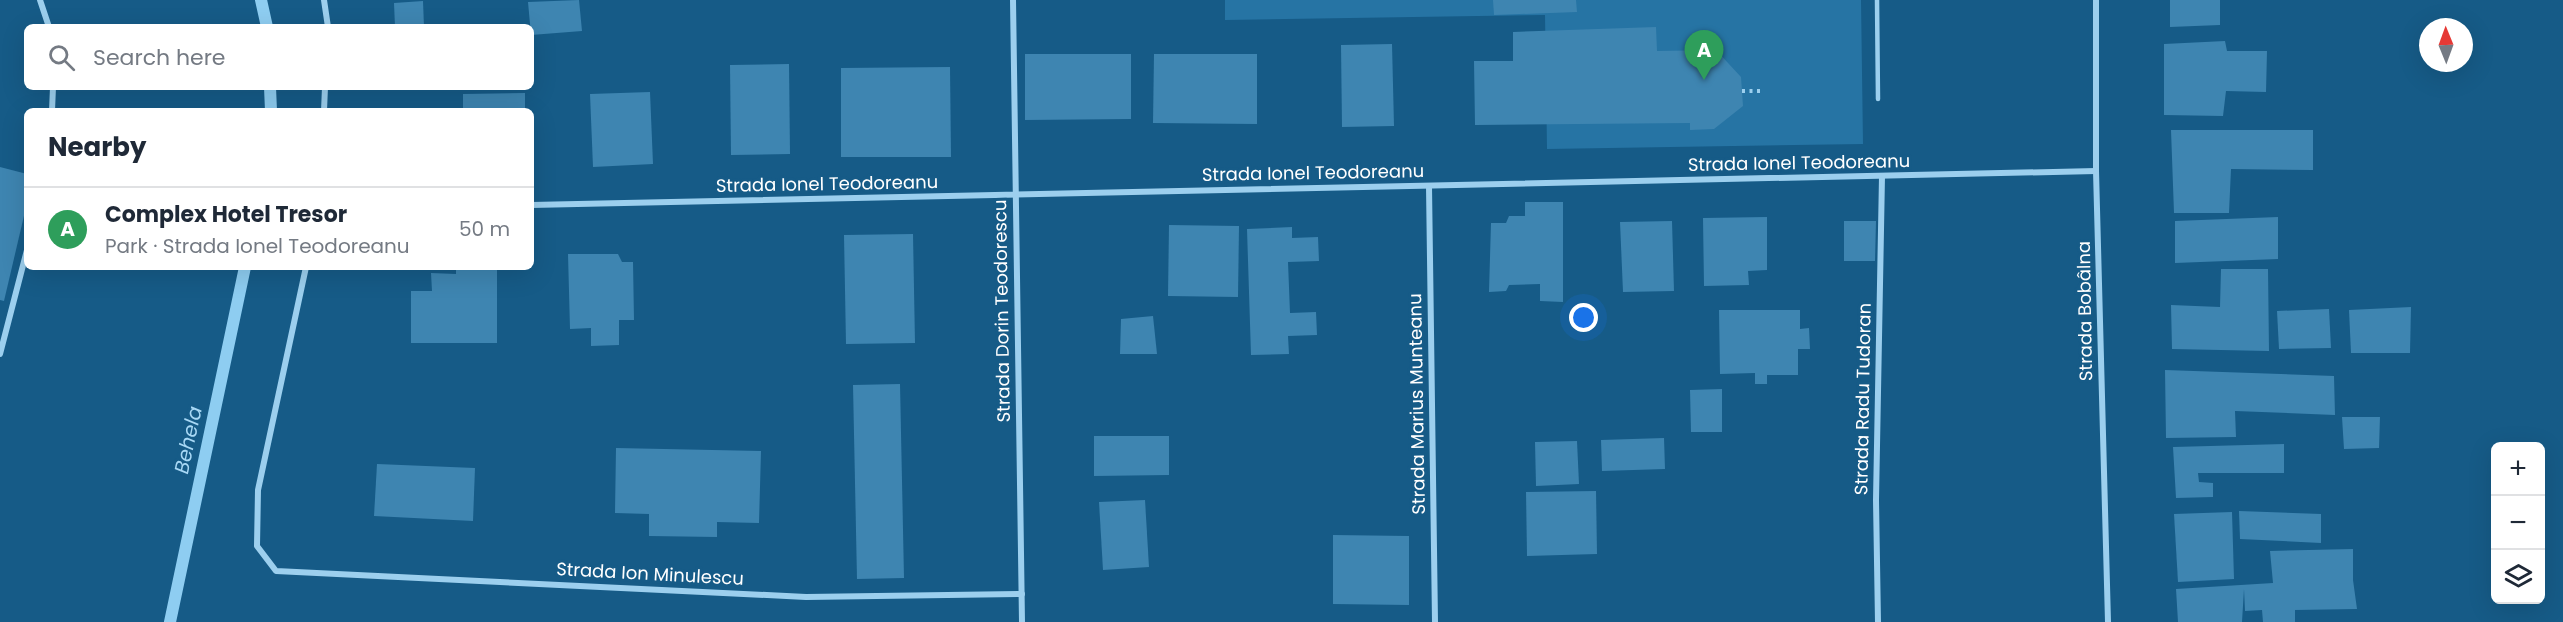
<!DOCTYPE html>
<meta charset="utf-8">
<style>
:root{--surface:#fff;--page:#f6f6f7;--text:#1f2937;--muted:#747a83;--line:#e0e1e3;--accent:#d93025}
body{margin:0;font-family:Poppins,sans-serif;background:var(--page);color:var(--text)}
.controls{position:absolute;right:18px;bottom:18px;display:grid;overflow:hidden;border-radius:9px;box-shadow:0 6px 24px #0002}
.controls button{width:54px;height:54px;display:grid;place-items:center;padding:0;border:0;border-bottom:2px solid var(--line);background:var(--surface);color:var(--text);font:30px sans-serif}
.compass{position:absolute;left:2419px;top:18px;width:54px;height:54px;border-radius:50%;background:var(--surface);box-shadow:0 6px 24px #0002;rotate:359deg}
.you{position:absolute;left:1584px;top:318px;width:21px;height:21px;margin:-15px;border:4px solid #fff;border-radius:50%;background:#1a73e8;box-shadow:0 0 0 9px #1a73e833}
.badge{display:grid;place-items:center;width:39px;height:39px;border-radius:50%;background:var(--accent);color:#fff;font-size:20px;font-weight:700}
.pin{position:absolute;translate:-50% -50px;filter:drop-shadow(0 2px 3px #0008)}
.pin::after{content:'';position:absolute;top:32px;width:21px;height:18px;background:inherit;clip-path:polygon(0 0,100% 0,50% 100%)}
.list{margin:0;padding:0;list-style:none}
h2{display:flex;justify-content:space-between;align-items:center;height:78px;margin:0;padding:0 24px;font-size:26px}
h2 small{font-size:20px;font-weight:400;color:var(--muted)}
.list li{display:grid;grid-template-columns:39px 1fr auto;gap:18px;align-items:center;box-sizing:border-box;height:84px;padding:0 24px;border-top:2px solid var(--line)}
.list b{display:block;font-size:22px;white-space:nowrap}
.list p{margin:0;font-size:20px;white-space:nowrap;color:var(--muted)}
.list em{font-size:20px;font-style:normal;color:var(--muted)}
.icon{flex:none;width:33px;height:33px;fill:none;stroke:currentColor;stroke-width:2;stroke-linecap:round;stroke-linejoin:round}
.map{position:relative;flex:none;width:2563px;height:622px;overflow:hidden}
.search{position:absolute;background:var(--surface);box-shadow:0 6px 24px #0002;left:24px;top:24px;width:510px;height:66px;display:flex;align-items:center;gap:15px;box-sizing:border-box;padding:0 21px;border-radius:9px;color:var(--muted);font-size:22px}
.panel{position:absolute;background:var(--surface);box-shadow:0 6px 24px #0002;left:24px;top:108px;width:510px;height:162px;border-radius:9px}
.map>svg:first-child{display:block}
</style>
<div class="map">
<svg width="2563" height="622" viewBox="0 0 2563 622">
<rect width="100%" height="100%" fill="#165b87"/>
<!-- green -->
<path fill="#2674a4" d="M1225,0H1861L1863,144L1547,149L1545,15L1225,20Z"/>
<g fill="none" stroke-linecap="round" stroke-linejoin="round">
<!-- stream -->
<g stroke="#8ecdf1" stroke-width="12">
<path d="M261,0L267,27"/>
<path d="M270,87L271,111"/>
<path d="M170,622L245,267"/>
</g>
</g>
<!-- building -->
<g fill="#3e85b1">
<path d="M579,0L582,31L531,35L528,2Z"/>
<path d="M1493,0H1576L1577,12L1494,15Z"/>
<path d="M2170,0H2220V25L2170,27Z"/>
<path d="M423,1L424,27H395L394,3Z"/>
<path d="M1656,27L1657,51L1716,50L1741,77L1743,106L1714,129L1690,130V123L1475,125L1474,61H1513V32Z"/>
<path d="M2225,41L2227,51H2267L2266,92L2226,91L2223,116L2164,115V44Z"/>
<path d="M1392,44L1394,126L1342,127L1341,45Z"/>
<path d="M1025,54H1131V119L1025,120Z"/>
<path d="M1154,54H1257V124L1153,123Z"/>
<path d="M789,64L790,154L731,155L730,65Z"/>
<path d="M950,67L951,157H841V68Z"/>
<path d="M650,92L653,164L593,167L590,94Z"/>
<path d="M525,93V111H463V94Z"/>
<path d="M2171,130H2313V170L2231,169L2229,213H2174Z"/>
<path d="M0,167L27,174V203L4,301L0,300Z"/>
<path d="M1525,202H1563V302L1540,301V284L1509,285L1506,291L1489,292L1491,223H1506L1509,216H1525Z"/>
<path d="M1767,217V270L1748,271L1749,285L1704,286L1703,218Z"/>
<path d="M2278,217V259L2175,263V221Z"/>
<path d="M1672,221L1674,291L1623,292L1620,222Z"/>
<path d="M1844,221H1876L1875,261H1844Z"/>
<path d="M1169,225L1239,226L1238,297L1168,296Z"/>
<path d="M1292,227V238L1318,237L1319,261L1288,262L1290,313L1316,312L1317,335L1288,336L1289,354L1251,355L1247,229Z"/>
<path d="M913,234L915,343L846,344L844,235Z"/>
<path d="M568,254H618L622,262H633L634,320H619V345L591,346V328L570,329Z"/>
<path d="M456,267H497V343H411V291H432L431,273L456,274Z"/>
<path d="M2221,269H2268L2269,351L2172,349L2171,305L2220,307Z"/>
<path d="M2411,307L2410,353H2351L2349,310Z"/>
<path d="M2329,309L2331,348L2279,349L2277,311Z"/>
<path d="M1719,310H1800V329L1809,328L1810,349H1798V375H1767V384H1755V373L1720,374Z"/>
<path d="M1153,316L1157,354H1120L1121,319Z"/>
<path d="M2165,370L2334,376L2335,415L2235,411L2236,437L2166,438Z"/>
<path d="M900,384L904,578L857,579L853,385Z"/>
<path d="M1722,389V432H1691L1690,390Z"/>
<path d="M2342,417H2380L2379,448L2344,449Z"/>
<path d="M1094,436H1169V475L1094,476Z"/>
<path d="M1664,438L1665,469L1602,471L1601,440Z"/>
<path d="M1577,441L1579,484L1536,486L1535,442Z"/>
<path d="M2284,444V473H2198L2199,482L2213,483V497L2176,498L2173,447Z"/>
<path d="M616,448L761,451L759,523L717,522V537L649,536V514L615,513Z"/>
<path d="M377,464L475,468L473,521L374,516Z"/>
<path d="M1596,491L1597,554L1527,556L1526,492Z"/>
<path d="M1145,500L1149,567L1103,570L1099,502Z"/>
<path d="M2239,511L2321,514V543L2240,539Z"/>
<path d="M2232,512L2234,579L2178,582L2174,514Z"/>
<path d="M1333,535L1409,536V605L1333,604Z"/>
<path d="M2353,549V580L2357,609L2295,610V622H2263L2262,610L2245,611L2244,589L2242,622H2178L2176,589L2273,583L2270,551Z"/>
</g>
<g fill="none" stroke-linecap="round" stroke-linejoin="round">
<!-- path -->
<path stroke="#9ccfee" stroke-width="4" stroke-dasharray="3 4.5" stroke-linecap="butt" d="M1742,91H1762"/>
<!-- service -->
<path stroke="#9ccfee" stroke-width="4.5" d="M1877,0L1878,99"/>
<!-- minor -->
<g stroke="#9ccfee" stroke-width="6">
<path d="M40,0L49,27"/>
<path d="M324,0L328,27"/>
<path d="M1013,0L1022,622"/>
<path d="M2096,0V171L2108,622"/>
<path d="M52,111L53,87"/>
<path d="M324,111L325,87"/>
<path d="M1429,186L1435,622"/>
<path d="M531,205L2096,171"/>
<path d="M306,267L258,490L257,546L276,571L806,597L1022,594"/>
<path d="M0,354L27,250"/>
<path d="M1878,622L1876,500L1882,176"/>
</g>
</g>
<g text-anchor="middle" stroke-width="6" stroke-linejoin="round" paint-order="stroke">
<!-- street labels -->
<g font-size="18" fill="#fff" stroke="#165b87">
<text transform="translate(1799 163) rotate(-1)" y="6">Strada Ionel Teodoreanu</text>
<text transform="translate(1313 173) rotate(-1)" y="6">Strada Ionel Teodoreanu</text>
<text transform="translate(827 184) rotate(-1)" y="6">Strada Ionel Teodoreanu</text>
<text transform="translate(1002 311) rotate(-91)" y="6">Strada Dorin Teodorescu</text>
<text transform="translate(2085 311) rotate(-91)" y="6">Strada Bobâlna</text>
<text transform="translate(1863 399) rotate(-89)" y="6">Strada Radu Tudoran</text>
<text transform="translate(1417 404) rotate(-91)" y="6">Strada Marius Munteanu</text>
<text transform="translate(650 574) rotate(3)" y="6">Strada Ion Minulescu</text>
</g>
<!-- water labels -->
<g font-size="20" font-style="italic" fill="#a8d8f5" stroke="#165b87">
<text transform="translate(188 440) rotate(-78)" y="7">Behela</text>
</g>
</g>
</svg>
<div class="controls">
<button>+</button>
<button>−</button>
<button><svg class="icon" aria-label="layers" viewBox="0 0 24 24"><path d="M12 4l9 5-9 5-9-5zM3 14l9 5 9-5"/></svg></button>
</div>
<svg class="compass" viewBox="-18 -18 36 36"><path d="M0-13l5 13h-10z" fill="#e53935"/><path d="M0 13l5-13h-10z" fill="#747a83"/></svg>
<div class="you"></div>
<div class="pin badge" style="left:1704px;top:80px;background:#2e9e5b">A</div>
<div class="search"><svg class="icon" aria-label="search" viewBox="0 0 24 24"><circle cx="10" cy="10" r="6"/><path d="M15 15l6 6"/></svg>Search here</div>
<section class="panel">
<h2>Nearby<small></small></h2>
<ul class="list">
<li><span class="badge" style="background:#2e9e5b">A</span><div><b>Complex Hotel Tresor</b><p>Park · Strada Ionel Teodoreanu</p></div><em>50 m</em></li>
</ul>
</section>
</div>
